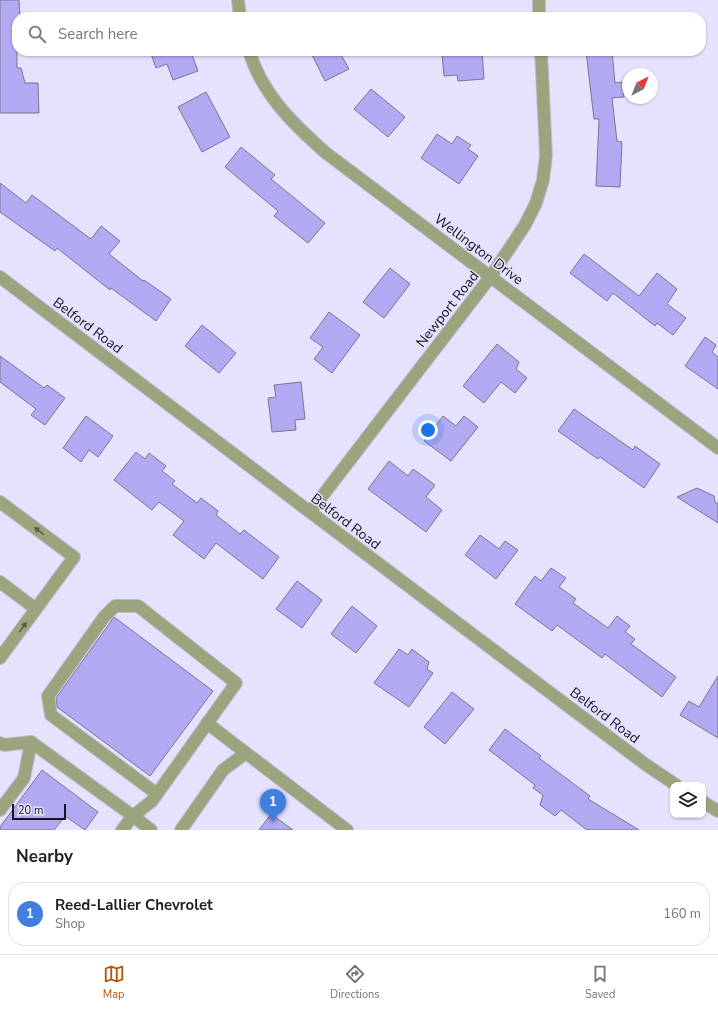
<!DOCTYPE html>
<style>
:root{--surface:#fff;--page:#f6f6f6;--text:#202124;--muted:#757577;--line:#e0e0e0;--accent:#b45309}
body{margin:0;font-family:"Nunito Sans",sans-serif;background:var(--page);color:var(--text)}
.controls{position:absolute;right:12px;bottom:12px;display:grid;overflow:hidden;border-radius:8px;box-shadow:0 1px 3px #0004}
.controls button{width:36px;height:36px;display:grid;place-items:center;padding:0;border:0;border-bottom:1px solid var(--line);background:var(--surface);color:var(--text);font:20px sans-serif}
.compass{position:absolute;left:622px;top:68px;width:36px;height:36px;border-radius:50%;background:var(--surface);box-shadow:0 1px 3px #0004;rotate:42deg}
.scale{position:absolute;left:12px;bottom:10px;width:54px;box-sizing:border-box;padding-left:4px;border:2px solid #15141d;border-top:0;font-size:11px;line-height:14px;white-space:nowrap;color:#15141d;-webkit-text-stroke:3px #e4e2ff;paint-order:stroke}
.you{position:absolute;left:428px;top:430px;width:14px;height:14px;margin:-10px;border:3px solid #fff;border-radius:50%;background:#1a73e8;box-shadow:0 0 0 6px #1a73e833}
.badge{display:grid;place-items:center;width:26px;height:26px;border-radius:50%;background:var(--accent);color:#fff;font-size:13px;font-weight:700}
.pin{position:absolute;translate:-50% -33px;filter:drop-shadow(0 1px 2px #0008)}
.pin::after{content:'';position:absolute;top:21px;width:14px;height:12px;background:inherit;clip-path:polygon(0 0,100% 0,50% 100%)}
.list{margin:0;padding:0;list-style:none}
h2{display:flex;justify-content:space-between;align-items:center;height:52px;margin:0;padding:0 16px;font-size:17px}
h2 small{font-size:13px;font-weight:400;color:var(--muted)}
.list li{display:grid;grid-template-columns:26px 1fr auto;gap:12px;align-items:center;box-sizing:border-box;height:64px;margin:0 8px 8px;padding:0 8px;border:1px solid var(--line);border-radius:16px}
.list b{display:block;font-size:15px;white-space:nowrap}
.list p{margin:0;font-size:13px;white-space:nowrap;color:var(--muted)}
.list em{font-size:13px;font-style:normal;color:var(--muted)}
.icon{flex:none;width:22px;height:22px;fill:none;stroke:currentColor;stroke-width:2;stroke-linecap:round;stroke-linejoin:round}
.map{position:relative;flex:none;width:718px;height:830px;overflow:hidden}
.search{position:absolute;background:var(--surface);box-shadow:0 1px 3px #0004;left:12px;right:12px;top:12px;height:44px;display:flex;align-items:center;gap:10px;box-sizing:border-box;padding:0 14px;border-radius:16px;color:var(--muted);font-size:15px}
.sheet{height:124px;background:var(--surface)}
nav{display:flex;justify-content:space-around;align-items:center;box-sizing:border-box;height:56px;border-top:1px solid var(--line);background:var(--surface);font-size:11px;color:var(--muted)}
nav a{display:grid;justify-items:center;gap:2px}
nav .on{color:var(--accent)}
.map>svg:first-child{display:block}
</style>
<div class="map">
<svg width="718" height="830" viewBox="0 0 718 830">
<rect width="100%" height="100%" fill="#e4e2ff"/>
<!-- building -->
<g fill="#b1a9f1" stroke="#797791">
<path d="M0,0H19L20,17H17V68H21L25,83H38L39,113H0Z"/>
<path d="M150,51H197V53L192,55L198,71L173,80L167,64L156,68Z"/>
<path d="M310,51H339L349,69L325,81Z"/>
<path d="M455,51H482L484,79L458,81L457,75L444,76L442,54L455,53Z"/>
<path d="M586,51H612L615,83L622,82L624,97L612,98L617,141L622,142L620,187L596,186L599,119H594Z"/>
<path d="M371,89L405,117L388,137L354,109Z"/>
<path d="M206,92L230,137L202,152L178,107Z"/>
<path d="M437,134L452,144L457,136L471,145L468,149L478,156L459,184L421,158Z"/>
<path d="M241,147L275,175L271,179L325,223L308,243L274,216L278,211L225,167Z"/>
<path d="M0,183L26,203L32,195L91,239L101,226L120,241L109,254L143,281L144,280L171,299L156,321L111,288L110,290L57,248L55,251L0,212Z"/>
<path d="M584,254L639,296L657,273L677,289L667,304L686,318L673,335L657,323L655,326L613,293L607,301L570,273Z"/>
<path d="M390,268L410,284L384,318L363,302Z"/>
<path d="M329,312L360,335L332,373L314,359L323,347L310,338Z"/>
<path d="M202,325L236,353L219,373L185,346Z"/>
<path d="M705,337L716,345L712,352L718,357V389L685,366Z"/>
<path d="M497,344L519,362L516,369L527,378L515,393L501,382L484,403L463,386Z"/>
<path d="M0,356L44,388L47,385L65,398L45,425L31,415L36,409L0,382Z"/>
<path d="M301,382L305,419L295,420L296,430L272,432L268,398L276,397L274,385Z"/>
<path d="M574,409L633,450L635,446L660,464L644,488L600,457L598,459L558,431Z"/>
<path d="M86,416L113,436L98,457L89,450L81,462L63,448Z"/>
<path d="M443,416L456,426L464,416L478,427L451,461L424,441Z"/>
<path d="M136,452L145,459L149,453L166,466L162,471L175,481L172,484L197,503L201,498L218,511L216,515L240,534L244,530L279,557L263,579L216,543L204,559L173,535L184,521L159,502L152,510L114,480Z"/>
<path d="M389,461L408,476L413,469L435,485L426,497L442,510L426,532L368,489Z"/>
<path d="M697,488L714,496L715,502L718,504V523L677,497Z"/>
<path d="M480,535L499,549L505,541L518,550L496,579L465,555Z"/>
<path d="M551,568L566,578L559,587L576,599L573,603L608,628L617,616L630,626L625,632L635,639L631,644L676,677L662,697L605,654L602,658L557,625L552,631L515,604L535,576L541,581Z"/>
<path d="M297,581L322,600L302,628L276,609Z"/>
<path d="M352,606L377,626L356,653L331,634Z"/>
<path d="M114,617L213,691L150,776L57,707L56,698Z"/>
<path d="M399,649L408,655L412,649L429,662L427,669L433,673L409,707L374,683Z"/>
<path d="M718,676V738L680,715L689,701L699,707Z"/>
<path d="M452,692L474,709L445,744L424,727Z"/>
<path d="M505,729L541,756L539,758L590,796L588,799L639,830H587L561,810L555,816L540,805L543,795L533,788L535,785L489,750Z"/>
<path d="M42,770L98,812L85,830L65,816L54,830H0V827Z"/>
<path d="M271,814L293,830H259Z"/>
</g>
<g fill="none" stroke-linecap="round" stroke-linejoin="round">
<!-- minor casing -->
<g stroke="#bfbdd6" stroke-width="14">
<g id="minor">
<path d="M238,0L240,17"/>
<path d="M539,0V17"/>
<path d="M249,51C262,94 293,124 326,153L718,448"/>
<path d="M0,277L310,512L645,764L676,785"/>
<path d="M0,502L74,557L0,658"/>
<path d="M310,512L491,276L525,225L536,203L543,180L546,155L541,51"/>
<path d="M0,582L36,609"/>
<path d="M207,723L246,753"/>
<path d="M0,743L4,745L31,742L133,816L122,830"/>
<path d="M703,802L718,811"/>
<path d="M0,810L24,778L31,742"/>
<path d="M151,830L133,816L152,801L157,794L236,683L138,606H115L104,617L48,696L51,715L157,794"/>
<path d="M181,830L223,770L246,753L347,830"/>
</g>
</g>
<!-- minor -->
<use href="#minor" stroke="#9ba57d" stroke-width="12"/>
</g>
<!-- one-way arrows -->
<defs><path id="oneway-solid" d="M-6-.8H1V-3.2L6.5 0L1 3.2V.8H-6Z"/></defs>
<g fill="#585c4d">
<use href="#oneway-solid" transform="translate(39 531) rotate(-143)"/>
<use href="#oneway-solid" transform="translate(23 627) rotate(-54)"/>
</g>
<g text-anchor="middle" stroke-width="3" stroke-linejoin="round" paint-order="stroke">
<!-- street labels -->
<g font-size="14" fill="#15141d" stroke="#e4e2ff">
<text transform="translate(479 249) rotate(37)" y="5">Wellington Drive</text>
<text transform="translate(447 309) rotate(-52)" y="5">Newport Road</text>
<text transform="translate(88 325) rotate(37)" y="5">Belford Road</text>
<text transform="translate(346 521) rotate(37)" y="5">Belford Road</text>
<text transform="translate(605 715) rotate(37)" y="5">Belford Road</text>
</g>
</g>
</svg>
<div class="controls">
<button><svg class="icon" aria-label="layers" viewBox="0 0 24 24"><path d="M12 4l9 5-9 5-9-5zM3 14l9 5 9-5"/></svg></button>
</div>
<svg class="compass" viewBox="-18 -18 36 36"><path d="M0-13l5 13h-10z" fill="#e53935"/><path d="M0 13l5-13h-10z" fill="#757577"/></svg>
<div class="scale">20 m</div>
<div class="you"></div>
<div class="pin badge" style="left:273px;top:822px;background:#3f7fe0">1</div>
<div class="search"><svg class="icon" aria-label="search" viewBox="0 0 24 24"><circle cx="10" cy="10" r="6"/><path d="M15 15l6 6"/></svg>Search here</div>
</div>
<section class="sheet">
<h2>Nearby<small></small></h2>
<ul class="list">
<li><span class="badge" style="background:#3f7fe0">1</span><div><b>Reed-Lallier Chevrolet</b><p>Shop</p></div><em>160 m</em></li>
</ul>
</section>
<nav>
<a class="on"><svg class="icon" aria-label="map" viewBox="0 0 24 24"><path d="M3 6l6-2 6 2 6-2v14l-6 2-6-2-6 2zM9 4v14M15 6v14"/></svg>Map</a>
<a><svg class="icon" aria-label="directions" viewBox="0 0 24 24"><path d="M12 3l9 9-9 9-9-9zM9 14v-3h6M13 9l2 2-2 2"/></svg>Directions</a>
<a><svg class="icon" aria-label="saved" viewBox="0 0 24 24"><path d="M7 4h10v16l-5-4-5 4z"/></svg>Saved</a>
</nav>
